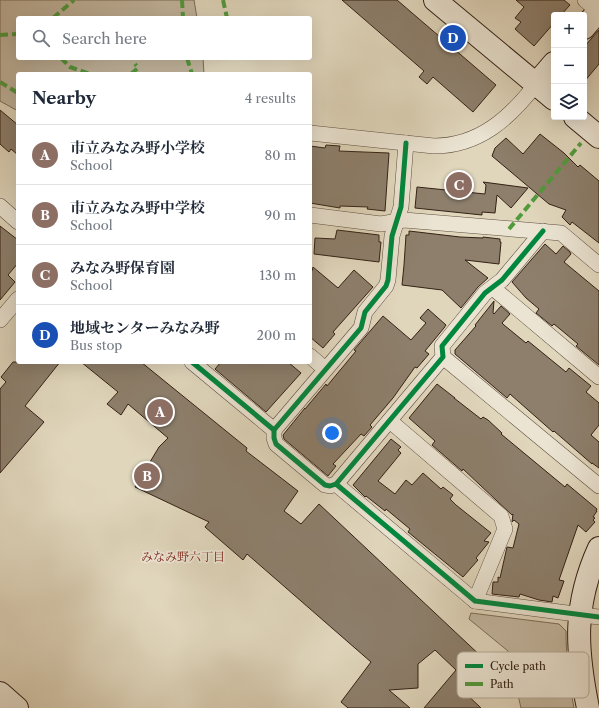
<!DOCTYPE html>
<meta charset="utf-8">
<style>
:root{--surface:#fff;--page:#f2f2f3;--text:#1f2937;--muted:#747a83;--line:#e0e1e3;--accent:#0f766e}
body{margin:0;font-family:"Libre Caslon Text","Noto Serif JP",serif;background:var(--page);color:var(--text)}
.controls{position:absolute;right:12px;top:12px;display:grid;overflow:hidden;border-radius:4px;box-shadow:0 4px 16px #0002}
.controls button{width:36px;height:36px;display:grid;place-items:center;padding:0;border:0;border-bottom:1px solid var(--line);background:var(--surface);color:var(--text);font:20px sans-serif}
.you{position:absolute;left:332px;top:433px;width:14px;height:14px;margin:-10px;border:3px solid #fff;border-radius:50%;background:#1a73e8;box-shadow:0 0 0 6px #1a73e833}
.badge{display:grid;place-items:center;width:26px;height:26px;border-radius:50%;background:var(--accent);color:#fff;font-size:13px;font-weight:700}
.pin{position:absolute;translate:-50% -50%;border:2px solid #fff;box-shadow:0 1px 4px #0006}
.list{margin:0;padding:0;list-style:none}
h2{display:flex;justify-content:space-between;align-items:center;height:52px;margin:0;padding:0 16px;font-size:17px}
h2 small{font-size:13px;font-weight:400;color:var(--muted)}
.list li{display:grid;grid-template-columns:26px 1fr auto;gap:12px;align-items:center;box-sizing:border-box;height:60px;padding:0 16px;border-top:1px solid var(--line)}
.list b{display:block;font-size:15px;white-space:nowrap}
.list p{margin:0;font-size:13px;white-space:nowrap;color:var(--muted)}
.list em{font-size:13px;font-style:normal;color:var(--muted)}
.icon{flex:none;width:22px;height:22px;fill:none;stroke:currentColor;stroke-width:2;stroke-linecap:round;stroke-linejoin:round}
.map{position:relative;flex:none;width:599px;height:708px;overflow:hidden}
.search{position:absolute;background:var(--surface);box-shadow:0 4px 16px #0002;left:16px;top:16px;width:296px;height:44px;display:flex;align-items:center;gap:10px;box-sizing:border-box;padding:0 14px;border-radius:4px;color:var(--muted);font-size:15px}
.panel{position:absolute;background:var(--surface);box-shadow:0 4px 16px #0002;left:16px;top:72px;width:296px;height:292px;border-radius:4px}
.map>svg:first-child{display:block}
</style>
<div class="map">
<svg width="599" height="708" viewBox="0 0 599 708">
<rect width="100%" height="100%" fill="#e0d6bc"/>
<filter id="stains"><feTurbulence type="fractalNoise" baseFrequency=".005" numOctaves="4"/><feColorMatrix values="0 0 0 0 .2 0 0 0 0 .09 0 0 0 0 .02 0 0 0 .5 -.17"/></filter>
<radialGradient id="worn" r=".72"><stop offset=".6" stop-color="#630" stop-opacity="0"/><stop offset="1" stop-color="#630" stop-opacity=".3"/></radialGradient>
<!-- green -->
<g fill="#c3b7a0" stroke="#7c6c5a">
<path d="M0,0H194L197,18H18V58H203L204,74H18V111L0,101Z"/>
<path d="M471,613L559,624L566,631C566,657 569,682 574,708H521L508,651L469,619Z"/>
</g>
<!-- building -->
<g fill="#8d7f6c" stroke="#342115">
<path d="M342,0H397L496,85L473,112L433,77L427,84L419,77L424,71Z"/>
<path d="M516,0H564L570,5L561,15H554V23L534,46L515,29L521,22L515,18L524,7Z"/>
<path d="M599,30V64L584,82V47Z"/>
<path d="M0,110L18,125V155L11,149L9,152L0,144Z"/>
<path d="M540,134L564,153L578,167L580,165L599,181V243L572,222L570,225L562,217L566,210L549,204L492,156L495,148L506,138L523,154Z"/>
<path d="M326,145L340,146L339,151L389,153L385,211L367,209L368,207L340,206V208L310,203V146L325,148Z"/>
<path d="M483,182L528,188L511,208L497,195L495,213L482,212V215L415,208L417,187L485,194L486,185Z"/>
<path d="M0,226L18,240V263L8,275L15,282L0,300Z"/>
<path d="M337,230L379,235V242H381L379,262L314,254L315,238L335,239Z"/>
<path d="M409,231L460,237L483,238V237L500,239V242H501L499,264L465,260L488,278L478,287L461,308L442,290L402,285L404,265L406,235H409Z"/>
<path d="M545,244L556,254L563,246L570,252L571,254L564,262L599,291V365L576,346L578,344L554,324L552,326L536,313L539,309L526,298L512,282Z"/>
<path d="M313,267L338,288L354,270L373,287L333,332L335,334L323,348L310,337V269L312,271Z"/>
<path d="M494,301L493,313L494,314L501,306L510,314L502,323L504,325L526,343L528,341L566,372L569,368L591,386L586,392L599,403V425L591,435L599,442V468L592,463V464L554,431L553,432L510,394L507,398L455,354V350L476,326L475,325Z"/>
<path d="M428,309L446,325L444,328L425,351L429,354L417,368L415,367L393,398L370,425L372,427L364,436L361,434L333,464L336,466L328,476L284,439L283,435L305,408V409L326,384L327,386L356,351L354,350L383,316L411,340L426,323L420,318Z"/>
<path d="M13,362H60L25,406L44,422L0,473V389L6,382L1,377Z"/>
<path d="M81,362H141L247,448L246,451L298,491L284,511L301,524L319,504L485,660L460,688L481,708H424L456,670L435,650L418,664V688L389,690L410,708H348L341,702L371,662L247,554L243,560L205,527L209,522L135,487L159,447L168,438L128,404L121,415L107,404L118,392Z"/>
<path d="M221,362H288L301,373L266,412L215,369Z"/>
<path d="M437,384L455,398H454L481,419L483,417L488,420L502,433L501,434L565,487L567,484L597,509L596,511H597L593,517L595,518L593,520L595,522L586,532L578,525L559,580L564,581L558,598L553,596L552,602L539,600L520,594L519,597L492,594L493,582H498V577L500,578L507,547L513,548L519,524L514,520L512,522L513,514L512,515L463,469L462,471L432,445L435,441L409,418Z"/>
<path d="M391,439L401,447L398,450L401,453L378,481L395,494L406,480L412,485L423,473L441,489L443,487L453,495L450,499L456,505L491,533L484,541L489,542L476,558L478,560L463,577L408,532L410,529L386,509L385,511L366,496L365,497L353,485Z"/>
</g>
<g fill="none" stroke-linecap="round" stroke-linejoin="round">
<!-- street casing -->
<g stroke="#5f4e3f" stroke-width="16">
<g id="street">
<path d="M585,0L599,12"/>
<path d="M310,133L434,146C479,146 510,118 536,84"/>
<path d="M0,206L18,222"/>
<path d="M310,215L381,224L404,220L561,233L599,265"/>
<path d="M493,288L599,377"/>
<path d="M0,320L18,299"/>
<path d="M310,356L325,369"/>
<path d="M443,357L599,486"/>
<path d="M192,362L274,430V438L276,444L325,485L330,486L336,484L475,601L599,617"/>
<path d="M390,421L501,516L505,529L475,601"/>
<path d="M274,430L361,328L365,312L386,286L388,280L392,236L401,207L406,143"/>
<path d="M336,484L443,357L442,346L485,293L502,280L543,231"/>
</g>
</g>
<!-- secondary casing -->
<g stroke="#342115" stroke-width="24">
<g id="secondary">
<path d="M435,0L554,99"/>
<path d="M584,28L599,10"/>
<path d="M536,84L554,63"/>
<path d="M575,117L599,137"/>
<path d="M0,693L17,708"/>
<path d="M588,708C576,649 573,605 599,548"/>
</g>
</g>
<!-- street -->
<use href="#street" stroke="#ebe4d3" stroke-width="15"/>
<!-- secondary -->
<use href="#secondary" stroke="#ebe4d3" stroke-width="22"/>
<!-- quiet -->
<g stroke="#519b3d" stroke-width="4" stroke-dasharray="8 4" stroke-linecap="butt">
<path d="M182,0L183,18"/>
<path d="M223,0L227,18"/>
<path d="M53,18L74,0"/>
<path d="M0,35L18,34"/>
<path d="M61,58L70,67L90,74"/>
<path d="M187,58L192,74"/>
<path d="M131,74L138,68L135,64"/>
<path d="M0,82L18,93"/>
<path d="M509,229L581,143"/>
</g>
<!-- cycleway casing -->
<g stroke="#ebe4d3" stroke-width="8">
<g id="cycleway">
<path d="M192,362L274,430V438L276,444L325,485L330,486L336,484L475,601L599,617"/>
<path d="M274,430L361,328L365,312L386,286L388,280L392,236L401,207L406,143"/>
<path d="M336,484L443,357L442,346L485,293L502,280L543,231"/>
</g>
</g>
<!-- cycleway -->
<use href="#cycleway" stroke="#00873e" stroke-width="5"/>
</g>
<g text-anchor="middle" stroke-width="3.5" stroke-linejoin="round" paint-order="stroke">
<!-- neighbourhood labels -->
<g font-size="12" fill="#7a1f14" stroke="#ebe4d3">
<text x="183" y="561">みなみ野六丁目</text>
</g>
</g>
<!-- legend -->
<rect x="457" y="652" width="132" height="46" rx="6" fill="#ebe4d3" stroke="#b4aa9a" stroke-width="1"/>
<rect x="465" y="664" width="18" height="4" fill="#00873e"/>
<rect x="465" y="682" width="18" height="4" fill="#519b3d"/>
<g font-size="11" fill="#342115">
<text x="490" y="670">Cycle path</text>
<text x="490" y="688">Path</text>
</g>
<rect width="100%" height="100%" filter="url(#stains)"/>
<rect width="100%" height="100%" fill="url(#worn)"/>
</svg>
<div class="controls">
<button>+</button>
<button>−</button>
<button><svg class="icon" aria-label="layers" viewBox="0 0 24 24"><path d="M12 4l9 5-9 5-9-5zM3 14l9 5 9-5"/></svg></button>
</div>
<div class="you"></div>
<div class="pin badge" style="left:160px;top:412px;background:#8d6e63">A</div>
<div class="pin badge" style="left:147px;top:476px;background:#8d6e63">B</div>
<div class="pin badge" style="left:459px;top:185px;background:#8d6e63">C</div>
<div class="pin badge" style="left:453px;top:38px;background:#1a4fb4">D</div>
<div class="search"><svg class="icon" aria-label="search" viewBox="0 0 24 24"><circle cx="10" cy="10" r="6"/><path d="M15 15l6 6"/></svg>Search here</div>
<section class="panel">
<h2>Nearby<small>4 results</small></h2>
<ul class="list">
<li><span class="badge" style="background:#8d6e63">A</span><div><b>市立みなみ野小学校</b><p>School</p></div><em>80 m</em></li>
<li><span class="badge" style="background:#8d6e63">B</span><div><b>市立みなみ野中学校</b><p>School</p></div><em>90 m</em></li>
<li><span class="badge" style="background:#8d6e63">C</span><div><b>みなみ野保育園</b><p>School</p></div><em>130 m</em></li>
<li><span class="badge" style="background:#1a4fb4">D</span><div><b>地域センターみなみ野</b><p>Bus stop</p></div><em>200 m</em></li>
</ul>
</section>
</div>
